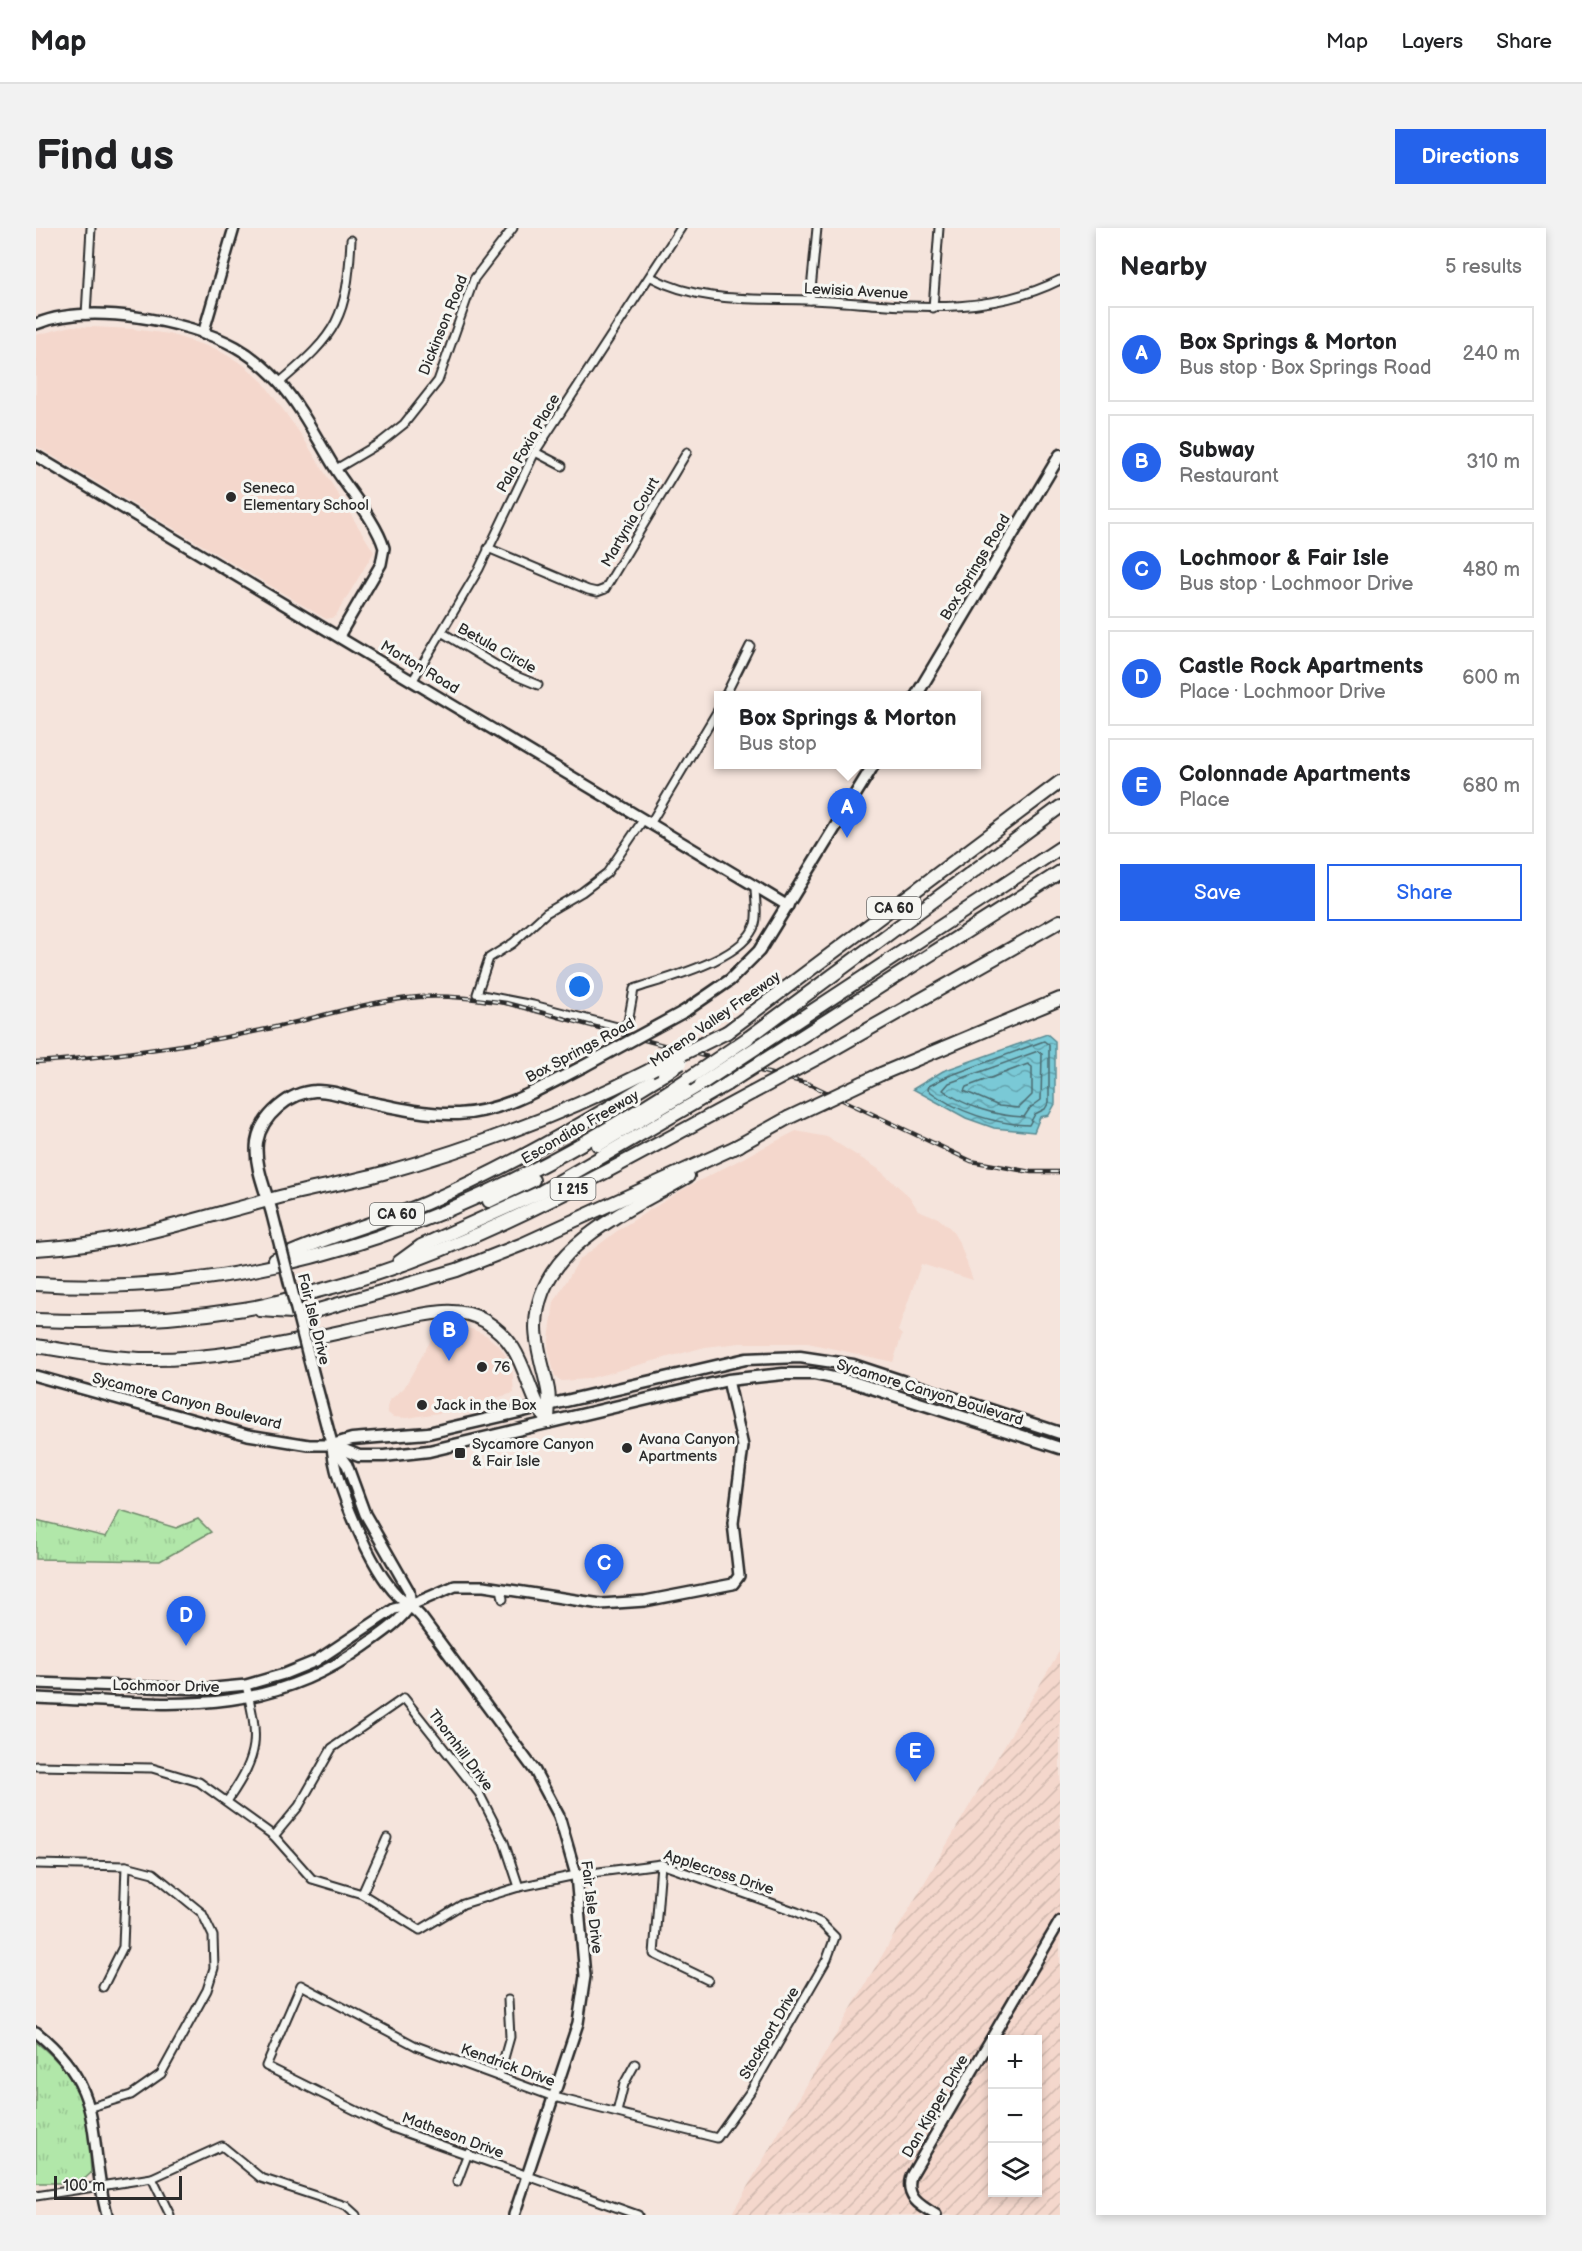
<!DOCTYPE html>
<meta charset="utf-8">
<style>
:root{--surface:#fff;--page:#f2f2f2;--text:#202124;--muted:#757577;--line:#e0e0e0;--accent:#2563eb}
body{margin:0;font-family:"Balsamiq Sans",sans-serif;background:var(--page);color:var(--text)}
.controls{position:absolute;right:18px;bottom:18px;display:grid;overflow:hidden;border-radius:0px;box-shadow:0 3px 9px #0003}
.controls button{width:54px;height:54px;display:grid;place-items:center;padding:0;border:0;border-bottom:2px solid var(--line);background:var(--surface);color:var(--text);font:30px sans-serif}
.scale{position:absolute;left:18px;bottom:15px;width:128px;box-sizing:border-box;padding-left:6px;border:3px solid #2b2b2b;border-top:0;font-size:16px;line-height:21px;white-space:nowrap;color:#2b2b2b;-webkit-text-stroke:4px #f6f6f2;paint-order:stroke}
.you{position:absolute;left:544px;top:759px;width:21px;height:21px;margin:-15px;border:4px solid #fff;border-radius:50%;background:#1a73e8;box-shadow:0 0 0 9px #1a73e833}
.badge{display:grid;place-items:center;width:39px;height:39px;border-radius:50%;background:var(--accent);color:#fff;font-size:20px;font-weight:700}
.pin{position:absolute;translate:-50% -50px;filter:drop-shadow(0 2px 3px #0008)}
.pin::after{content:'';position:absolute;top:32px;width:21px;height:18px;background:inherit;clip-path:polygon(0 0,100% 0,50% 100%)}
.popup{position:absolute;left:678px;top:463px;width:267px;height:78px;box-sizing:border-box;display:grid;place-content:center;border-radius:0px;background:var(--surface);filter:drop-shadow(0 2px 4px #0005);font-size:20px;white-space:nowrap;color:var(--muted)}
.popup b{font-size:22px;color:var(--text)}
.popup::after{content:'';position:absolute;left:50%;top:100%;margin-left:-12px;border:12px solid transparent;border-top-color:var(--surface)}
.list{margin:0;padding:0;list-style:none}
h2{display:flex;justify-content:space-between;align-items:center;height:78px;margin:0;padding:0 24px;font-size:26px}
h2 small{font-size:20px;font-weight:400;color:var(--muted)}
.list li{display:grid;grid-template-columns:39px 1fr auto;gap:18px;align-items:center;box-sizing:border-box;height:96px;margin:0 12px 12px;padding:0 12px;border:2px solid var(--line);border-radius:0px}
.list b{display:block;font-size:22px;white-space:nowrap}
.list p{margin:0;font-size:20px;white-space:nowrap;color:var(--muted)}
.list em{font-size:20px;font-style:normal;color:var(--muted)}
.actions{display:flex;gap:12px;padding:18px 24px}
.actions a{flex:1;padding:14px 0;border:2px solid var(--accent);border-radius:0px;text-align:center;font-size:21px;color:var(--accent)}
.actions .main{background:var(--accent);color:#fff}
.icon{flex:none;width:33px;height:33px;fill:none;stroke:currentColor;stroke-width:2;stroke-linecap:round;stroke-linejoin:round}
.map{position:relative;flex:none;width:1024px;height:1987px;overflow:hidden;border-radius:0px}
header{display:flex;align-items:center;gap:36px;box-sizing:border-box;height:84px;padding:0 30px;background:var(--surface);border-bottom:2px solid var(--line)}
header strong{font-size:28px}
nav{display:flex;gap:33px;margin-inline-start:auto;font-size:21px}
.intro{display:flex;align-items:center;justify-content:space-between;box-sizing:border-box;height:144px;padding:0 36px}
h1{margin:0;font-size:42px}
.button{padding:15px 27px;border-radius:0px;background:var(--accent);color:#fff;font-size:21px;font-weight:700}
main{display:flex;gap:36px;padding:0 36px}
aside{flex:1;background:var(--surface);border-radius:0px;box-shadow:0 3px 9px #0003}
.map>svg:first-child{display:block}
</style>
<header>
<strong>Map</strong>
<nav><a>Map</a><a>Layers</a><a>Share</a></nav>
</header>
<div class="intro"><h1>Find us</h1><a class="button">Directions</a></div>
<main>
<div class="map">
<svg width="1024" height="1987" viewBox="0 0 1024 1987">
<defs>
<pattern id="industrial-furrows" width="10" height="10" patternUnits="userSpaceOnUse" patternTransform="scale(1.5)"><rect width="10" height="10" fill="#f4d7cc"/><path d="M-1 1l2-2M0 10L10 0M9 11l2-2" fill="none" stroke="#d1b9af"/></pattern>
<pattern id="park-tufts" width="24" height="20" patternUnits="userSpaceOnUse" patternTransform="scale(1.5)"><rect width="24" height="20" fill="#b1e7a9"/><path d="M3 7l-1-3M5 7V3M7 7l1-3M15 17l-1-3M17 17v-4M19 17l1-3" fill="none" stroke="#98c692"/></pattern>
<pattern id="water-waves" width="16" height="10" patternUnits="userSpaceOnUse" patternTransform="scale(1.5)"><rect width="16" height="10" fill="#7ac9d6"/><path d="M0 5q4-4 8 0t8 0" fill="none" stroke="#64a3ae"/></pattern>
</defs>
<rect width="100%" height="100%" fill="#f5e4dc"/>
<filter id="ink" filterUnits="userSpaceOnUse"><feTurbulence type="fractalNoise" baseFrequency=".0167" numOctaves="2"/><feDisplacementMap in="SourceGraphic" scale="12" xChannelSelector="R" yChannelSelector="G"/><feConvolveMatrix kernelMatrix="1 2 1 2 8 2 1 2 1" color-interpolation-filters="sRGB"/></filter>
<g filter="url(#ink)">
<!-- built -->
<g fill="#f4d7cc">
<path d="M36,98L97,101L133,106L180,121L208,137L227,154L266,208L338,324L299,389L290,391L0,218V107Z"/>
<path d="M760,903L791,909L841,940L873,968L882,982L902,990L915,1001L924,1016L937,1052L885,1036L862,1103L866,1107L857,1134L772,1115H704L669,1119L551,1151L526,1153L519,1149L512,1119L518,1074L543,1032L585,1000L651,959Z"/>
<path d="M404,1096L436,1101L450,1107L465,1120L476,1138L478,1165L403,1185L371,1190L357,1189L352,1185L351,1179L354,1172L368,1160Z"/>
</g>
<!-- industrial -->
<path fill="url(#industrial-furrows)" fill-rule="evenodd" d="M1024,1422V1987H695ZM957,1812H1002V1964H957Z"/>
<!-- park -->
<g fill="url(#park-tufts)" stroke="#6e896a" stroke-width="1.5">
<path d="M84,1283L140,1300L162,1291L175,1304L124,1333L0,1331V1292L70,1309Z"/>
<path d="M0,1814C49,1853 52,1886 55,1945L44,1955H0Z"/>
</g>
<!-- water -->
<path fill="url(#water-waves)" stroke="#5a8a92" stroke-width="1.5" d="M1011,806L1019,813V876L1013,887L1004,889L998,904L958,900L930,890L877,861L907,843Z"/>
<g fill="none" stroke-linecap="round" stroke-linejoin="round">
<!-- shore -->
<g stroke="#4b6a6f" stroke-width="1.5">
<path d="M1008,813L1013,817V874L1009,881L999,886L993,897C958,896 921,884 892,862L893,858L910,849Z"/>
<path d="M1002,823L1006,826L1005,872L994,880L988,889C960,888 930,879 907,862L913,855Z"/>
<path d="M992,836L996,839V867L983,880L963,878L928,863L930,859Z"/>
</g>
<!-- minor casing -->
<g stroke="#2b2b2b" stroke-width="11">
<g id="minor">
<path d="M615,49C664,76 722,70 776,72C861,76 944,92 1024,52"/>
<path d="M774,72L781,0"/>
<path d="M897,80L903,0"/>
<path d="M50,87L55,0"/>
<path d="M243,155C302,105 311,90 315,12"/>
<path d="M499,224L526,238"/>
<path d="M300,241L344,215L368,196L402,153L438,51L477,0"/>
<path d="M452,320L552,362L561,364L569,361L651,224"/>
<path d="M407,405L473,445L502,457"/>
<path d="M377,452L443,341L499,224L645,0"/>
<path d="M689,468L714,418"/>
<path d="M607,592L571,645L546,664L510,685L477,715L453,730L441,766L497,777L585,800L592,794L598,761C630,750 708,732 719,696C722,685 719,670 719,659"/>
<path d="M614,596L682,482"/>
<path d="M465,1360L467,1371"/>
<path d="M0,1538L116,1540L163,1554L238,1608L276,1651L326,1666L384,1702L427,1676L483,1659L540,1647L625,1636L761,1684L785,1695L799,1709L791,1731L714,1864L681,1910L518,1869L380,1818L265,1757L230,1838L351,1898L602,1987"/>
<path d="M192,1572C224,1525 223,1511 210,1457"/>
<path d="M238,1608L263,1578L296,1520L368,1470L443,1565L468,1614L483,1659"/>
<path d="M0,1636L90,1638L117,1645L166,1685L177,1708L178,1740L171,1762L125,1846L95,1867L55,1879"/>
<path d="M625,1636L618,1726L672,1752"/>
<path d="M326,1666L351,1610"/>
<path d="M67,1759L87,1719L90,1638"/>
<path d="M463,1848L474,1809L472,1772"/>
<path d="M581,1884L588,1856L599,1836"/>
<path d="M116,1950L134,1987"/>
<path d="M421,1954L432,1925"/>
<path d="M0,1968L116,1950L186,1918L225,1950L310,1978L320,1987"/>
</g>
</g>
<!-- tertiary casing -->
<g stroke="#2b2b2b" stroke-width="14">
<g id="tertiary">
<path d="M0,96C53,74 151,92 200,119C216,128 231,141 243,154C266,180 282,213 300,242C315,265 341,295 348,320L345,336L303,408"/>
<path d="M167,106L198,0"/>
<path d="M0,228L752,678"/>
<path d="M0,1148L212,1207L273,1217H296"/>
<path d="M296,1217C298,1255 335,1341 362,1368C370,1376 379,1381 386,1390L499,1543L523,1588L540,1647L549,1748L542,1795L478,1987"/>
<path d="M296,1217L311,1237L329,1286L373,1363L375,1377"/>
<path d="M0,1455L168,1461L210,1457L248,1446L280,1433L358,1381L375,1377L419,1358H448L565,1376L609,1373L697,1356L703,1348L697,1295L707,1218L692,1152"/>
<path d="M0,1470C122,1474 222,1494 327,1419C345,1406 363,1395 375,1377"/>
<path d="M0,1804C73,1863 50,1909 71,1987"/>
<path d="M900,1987C883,1977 869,1969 875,1948L1024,1693"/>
</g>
</g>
<!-- secondary casing -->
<g stroke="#2b2b2b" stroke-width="15">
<g id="secondary">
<path d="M880,468L1024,227"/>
<path d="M649,783L694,752L723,723L838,536"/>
<path d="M236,985C230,963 218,938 221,914C225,888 254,864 279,863C293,862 309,868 323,872C356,879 388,887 422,886C468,884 508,858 548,838"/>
<path d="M277,1146L296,1217"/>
<path d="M296,1217L323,1228H348L393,1223L692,1152L747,1146H778L817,1154L1024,1220"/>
<path d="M296,1217L316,1211L392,1205L710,1131L764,1129L817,1137L1024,1205"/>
</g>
</g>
<!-- motorway casing -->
<g stroke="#2b2b2b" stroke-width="16">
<g id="motorway">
<path d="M691,804L1024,554"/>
<path d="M712,810L1024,579"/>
<path d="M729,814L1024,620"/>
<path d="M749,819L1024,644"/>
<path d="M787,827L1024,693"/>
<path d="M845,846L1024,771"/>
<path d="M562,917L665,856"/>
<path d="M698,920L752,890"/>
<path d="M453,973L497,952"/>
<path d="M0,1021C84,1017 160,991 240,970C275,960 312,955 347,945C440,919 528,886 614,842"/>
<path d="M239,1032C287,1009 340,996 390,975C473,939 551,894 628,846"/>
<path d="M363,1034L385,1018L505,964L691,856"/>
<path d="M0,1056C243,1072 450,983 650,852"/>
<path d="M224,1082L272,1085L421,1042L487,1016L704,917"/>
<path d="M0,1092C70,1095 139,1092 208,1081C229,1078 250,1072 270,1066C430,1027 572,942 716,865"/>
<path d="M0,1118C34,1123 69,1130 104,1131C189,1133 269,1111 351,1094C382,1088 420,1075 449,1093C492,1119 486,1158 512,1194"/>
<path d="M512,1194C512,1184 514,1172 512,1162C508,1141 500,1120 500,1099C500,1018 593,983 652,948"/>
</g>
</g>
<!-- minor -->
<use href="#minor" stroke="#f6f6f2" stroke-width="7"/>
<!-- tertiary -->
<use href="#tertiary" stroke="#f6f6f2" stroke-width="9"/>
<!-- secondary -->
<use href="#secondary" stroke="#f6f6f2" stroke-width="10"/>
<!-- motorway -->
<use href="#motorway" stroke="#f6f6f2" stroke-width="12"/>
<!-- rail casing -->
<g stroke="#2b2b2b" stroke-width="4.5">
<path id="rail" d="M0,834C78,829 155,817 231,801C281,790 331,773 383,769C412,767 441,771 470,775L773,856L935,933L995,944H1024"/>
</g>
<!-- rail -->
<use href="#rail" stroke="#f6f6f2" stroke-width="2" stroke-dasharray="7" stroke-linecap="butt"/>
<!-- secondary-bridge casing -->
<g stroke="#2b2b2b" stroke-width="15" stroke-linecap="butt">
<g id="secondary-bridge">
<path d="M548,838L649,783"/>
<path d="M236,985L277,1146"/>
</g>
</g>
<!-- motorway-bridge casing -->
<g stroke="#2b2b2b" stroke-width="16" stroke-linecap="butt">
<g id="motorway-bridge">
<path d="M614,842L691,804"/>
<path d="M628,846L645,835"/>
<path d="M650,852L712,810"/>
<path d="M665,856L729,814"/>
<path d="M691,856L749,819"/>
<path d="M716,865L787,827"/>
<path d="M752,890L845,846"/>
</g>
</g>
<!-- secondary-bridge -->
<use href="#secondary-bridge" stroke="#f6f6f2" stroke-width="10"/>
<!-- motorway-bridge -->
<use href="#motorway-bridge" stroke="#f6f6f2" stroke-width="12"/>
</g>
</g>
<!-- markers -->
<g fill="#2b2b2b" stroke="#f6f6f2" stroke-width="2">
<circle cx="195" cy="269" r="6"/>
<circle cx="446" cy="1139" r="6"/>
<circle cx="386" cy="1177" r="6"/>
<circle cx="591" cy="1220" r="6"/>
<rect x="418" y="1219" width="12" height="12" rx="3"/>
</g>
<g text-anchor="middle" stroke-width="6" stroke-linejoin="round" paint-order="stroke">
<!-- shield labels -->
<g fill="#f6f6f2" stroke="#686867" stroke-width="1.5">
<rect x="831" y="669" width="54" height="22" rx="4.5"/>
<rect x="514.5" y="950" width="45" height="22" rx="4.5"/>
<rect x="334" y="975" width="54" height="22" rx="4.5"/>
</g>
<g font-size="14" font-weight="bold" fill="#2b2b2b">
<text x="858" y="685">CA 60</text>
<text x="537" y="966">I 215</text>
<text x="361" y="991">CA 60</text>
</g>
<!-- street labels -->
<g font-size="15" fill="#2b2b2b" stroke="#f6f6f2">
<text transform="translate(820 63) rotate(3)" y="5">Lewisia Avenue</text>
<text transform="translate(407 97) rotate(-68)" y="5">Dickinson Road</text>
<text transform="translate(492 215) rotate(-60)" y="5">Pala Foxia Place</text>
<text transform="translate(594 294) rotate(-60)" y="5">Martynia Court</text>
<text transform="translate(939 339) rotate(-59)" y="5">Box Springs Road</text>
<text transform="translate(461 420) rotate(29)" y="5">Betula Circle</text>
<text transform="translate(384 439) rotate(31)" y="5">Morton Road</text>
<text transform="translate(679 791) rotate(-35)" y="5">Moreno Valley Freeway</text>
<text transform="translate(544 822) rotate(-28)" y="5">Box Springs Road</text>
<text transform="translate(544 899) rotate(-30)" y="5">Escondido Freeway</text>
<text transform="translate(278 1091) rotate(76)" y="5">Fair Isle Drive</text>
<text transform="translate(894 1164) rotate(17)" y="5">Sycamore Canyon Boulevard</text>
<text transform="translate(151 1173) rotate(14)" y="5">Sycamore Canyon Boulevard</text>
<text transform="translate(130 1458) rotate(1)" y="5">Lochmoor Drive</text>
<text transform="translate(425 1522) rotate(53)" y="5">Thornhill Drive</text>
<text transform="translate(683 1644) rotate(18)" y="5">Applecross Drive</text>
<text transform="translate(556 1679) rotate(83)" y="5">Fair Isle Drive</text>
<text transform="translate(733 1805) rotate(-60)" y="5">Stockport Drive</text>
<text transform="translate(472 1837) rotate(20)" y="5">Kendrick Drive</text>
<text transform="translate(899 1878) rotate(-60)" y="5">Dan Kipper Drive</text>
<text transform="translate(417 1907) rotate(20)" y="5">Matheson Drive</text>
</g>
<!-- poi labels -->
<g font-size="15" fill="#2b2b2b" stroke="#f6f6f2" text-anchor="start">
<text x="207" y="265">Seneca<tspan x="207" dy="17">Elementary School</tspan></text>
<text x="458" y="1144">76</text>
<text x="398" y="1182">Jack in the Box</text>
<text x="603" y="1216">Avana Canyon<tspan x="603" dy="17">Apartments</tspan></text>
<text x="436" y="1221">Sycamore Canyon<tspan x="436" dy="17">&amp; Fair Isle</tspan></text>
</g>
</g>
</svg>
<div class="controls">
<button>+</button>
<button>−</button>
<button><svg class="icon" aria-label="layers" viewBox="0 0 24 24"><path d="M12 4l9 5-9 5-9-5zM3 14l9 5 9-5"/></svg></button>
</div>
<div class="scale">100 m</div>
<div class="you"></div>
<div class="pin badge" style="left:811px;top:610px">A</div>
<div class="popup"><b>Box Springs &amp; Morton</b>Bus stop</div>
<div class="pin badge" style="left:413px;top:1133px">B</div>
<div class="pin badge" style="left:568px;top:1366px">C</div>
<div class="pin badge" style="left:150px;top:1418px">D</div>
<div class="pin badge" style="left:879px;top:1554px">E</div>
</div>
<aside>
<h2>Nearby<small>5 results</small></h2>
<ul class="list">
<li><span class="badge">A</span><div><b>Box Springs &amp; Morton</b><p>Bus stop · Box Springs Road</p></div><em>240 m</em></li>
<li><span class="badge">B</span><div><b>Subway</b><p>Restaurant</p></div><em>310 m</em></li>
<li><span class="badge">C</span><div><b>Lochmoor &amp; Fair Isle</b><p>Bus stop · Lochmoor Drive</p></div><em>480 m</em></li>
<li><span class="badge">D</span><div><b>Castle Rock Apartments</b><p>Place · Lochmoor Drive</p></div><em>600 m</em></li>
<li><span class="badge">E</span><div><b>Colonnade Apartments</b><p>Place</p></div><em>680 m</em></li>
</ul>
<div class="actions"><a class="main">Save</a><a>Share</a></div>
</aside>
</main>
